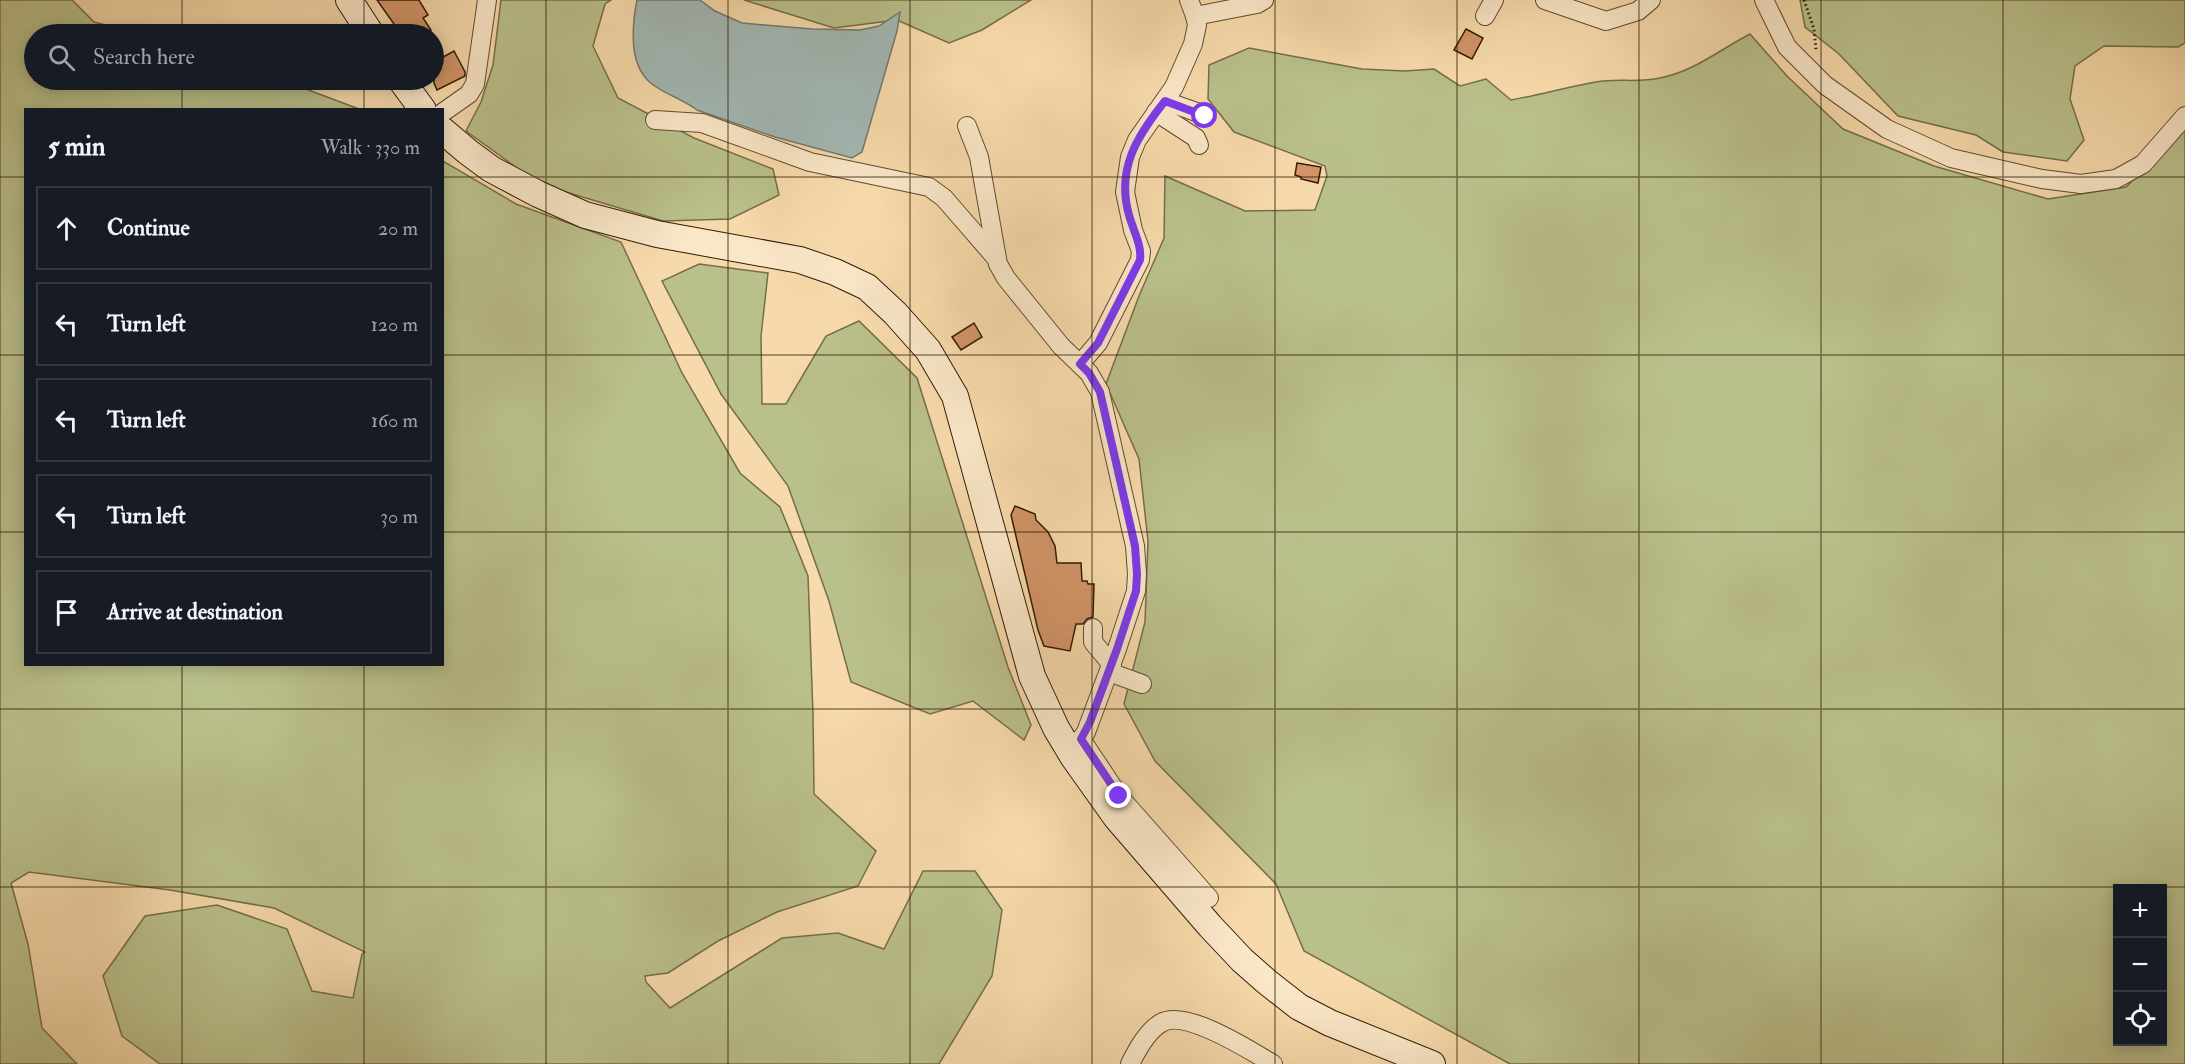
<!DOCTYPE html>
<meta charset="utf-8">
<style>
:root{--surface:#171b24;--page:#242831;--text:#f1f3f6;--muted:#9ea1a6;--line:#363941}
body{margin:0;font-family:"IM FELL Double Pica",serif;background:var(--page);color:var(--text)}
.controls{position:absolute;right:18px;bottom:18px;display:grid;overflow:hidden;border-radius:0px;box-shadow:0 3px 15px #0003}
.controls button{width:54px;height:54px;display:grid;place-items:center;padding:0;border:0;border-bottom:2px solid var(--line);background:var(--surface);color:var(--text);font:30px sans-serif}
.stop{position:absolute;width:18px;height:18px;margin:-14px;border:4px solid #7c3aed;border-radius:50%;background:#fff}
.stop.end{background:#7c3aed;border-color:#fff;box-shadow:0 2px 6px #0008}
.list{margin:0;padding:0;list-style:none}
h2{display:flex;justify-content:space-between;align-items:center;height:78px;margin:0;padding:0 24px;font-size:26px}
h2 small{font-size:20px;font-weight:400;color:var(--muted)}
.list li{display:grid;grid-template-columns:39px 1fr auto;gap:18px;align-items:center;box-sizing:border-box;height:84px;margin:0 12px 12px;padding:0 12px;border:2px solid var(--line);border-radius:0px}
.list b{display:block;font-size:22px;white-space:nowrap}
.list em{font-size:20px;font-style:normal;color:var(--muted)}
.icon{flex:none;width:33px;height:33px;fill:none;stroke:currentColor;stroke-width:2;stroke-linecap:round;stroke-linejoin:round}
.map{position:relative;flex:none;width:2185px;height:1064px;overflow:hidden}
.search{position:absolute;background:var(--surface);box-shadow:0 3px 15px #0003;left:24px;top:24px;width:420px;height:66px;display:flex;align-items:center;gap:15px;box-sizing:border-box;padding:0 21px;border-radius:33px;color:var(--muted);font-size:22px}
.panel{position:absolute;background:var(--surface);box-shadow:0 3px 15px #0003;left:24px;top:108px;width:420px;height:558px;border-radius:0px}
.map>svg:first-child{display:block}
</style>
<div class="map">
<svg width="2185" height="1064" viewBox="0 0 2185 1064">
<rect width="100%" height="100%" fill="#f7daab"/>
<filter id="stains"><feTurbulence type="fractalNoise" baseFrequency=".00333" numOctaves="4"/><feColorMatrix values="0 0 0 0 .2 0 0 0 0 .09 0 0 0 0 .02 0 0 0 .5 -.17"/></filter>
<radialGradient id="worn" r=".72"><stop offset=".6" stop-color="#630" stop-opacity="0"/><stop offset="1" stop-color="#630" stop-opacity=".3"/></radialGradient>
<!-- green -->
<g fill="#bac08b" stroke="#756e48" stroke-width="1.5" fill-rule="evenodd">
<path d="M0,0H72L94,22L141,34H34V80H282L359,109L26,110V664H442L443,161L516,204L621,242L682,373L740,473L780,507L808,576L813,714L814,794L876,851L858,886L777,912L718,941L668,973L645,976L646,982L670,1008L782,938L838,933L884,949L923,871H975L1002,910L992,976L939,1064H160L122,1036L103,976L145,916L217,905L287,929L312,991L353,998L362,954L365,952L274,908L170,890L29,872L11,883L28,944L42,1028L77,1064H0Z"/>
<path d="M501,0H611L605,4L593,46L618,98L694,138L773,169L779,195L730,219L663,221L539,184L466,131L481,102L493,65Z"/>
<path d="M744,0H1031L982,30L949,43L897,20L834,28Z"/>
<path d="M1800,0H2185V43L2178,47L2104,46L2075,66L2070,99L2084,140L2067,161L2003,152L1976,135L1898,116L1839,54L1805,27Z"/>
<path d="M1750,34L1787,76L1843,129L1934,166L2048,199L2126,187L2185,127V1064H1510L1304,951L1276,884L1155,761L1124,704L1145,622L1148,541L1139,459L1106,384L1139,296L1164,238L1165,176L1245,211L1315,210L1327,176L1325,166L1234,132L1208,99L1209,65L1249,48L1362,69L1405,71L1434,69L1460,86L1486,79L1511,100C1540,95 1567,87 1596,82C1617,78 1639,83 1660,78C1693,72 1721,49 1750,34ZM2118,888H2162V1042H2118Z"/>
<path d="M699,264L768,273L761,336L762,404H786L826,336L859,321L917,378L1008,667L1031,725L1024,740L973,701L930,714L851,682L829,601L788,486L721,394L662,281Z"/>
</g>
<!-- water -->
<path fill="#a2b8b5" stroke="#74796f" stroke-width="1.5" d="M637,0H700L715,11L742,23L812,29L860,30L879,26L900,12L897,31L862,152L852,158L775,137L697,110C683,99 666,95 652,84C628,66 632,26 637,0Z"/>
<!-- building -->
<g fill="#d29568" stroke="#301b05" stroke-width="1.5">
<path d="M377,0H419L428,15L423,18L431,30L423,34H401Z"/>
<path d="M1466,29L1483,38L1472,59L1454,50Z"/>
<path d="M454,51L465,72V76L437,90L434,83V62Z"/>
<path d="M1297,163L1321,167L1318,183L1301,179V177L1295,175Z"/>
<path d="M974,323L982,337L961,350L952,337Z"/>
<path d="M1015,506L1035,514L1036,520L1048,532L1055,546L1057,563H1081L1082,581H1087L1088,584H1094L1093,617L1087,619L1083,624H1076L1070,651L1044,646L1038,630L1011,515Z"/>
</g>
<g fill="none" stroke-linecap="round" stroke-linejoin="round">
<!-- street casing -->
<g stroke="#624b2e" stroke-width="20">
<g id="street">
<path d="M1545,0L1606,21L1638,11L1651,0"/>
<path d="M1764,0L1787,47L1825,85L1887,129L1951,158L2042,179L2081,184L2116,179L2143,164L2185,116"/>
<path d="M1195,16L1257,4L1264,0"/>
<path d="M1485,16L1494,0"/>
<path d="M1165,101L1205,115"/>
<path d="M1156,112L1196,138L1199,145"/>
<path d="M442,113L469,94L475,84L487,0"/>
<path d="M655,120L702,123L810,162L929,187L944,198L996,258"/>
<path d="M967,126L979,157L998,264L1006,278L1061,346L1089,373L1100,392L1135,546L1137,574L1136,591L1117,649L1086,732L1081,739L1067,746"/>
<path d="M1080,364L1098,343L1140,260L1141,251L1133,230L1125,192L1130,157L1137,140L1174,87L1193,44L1197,25L1195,16L1189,0"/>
<path d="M1093,628V642L1112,665"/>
<path d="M1109,672L1142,684"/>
<path d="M1081,739L1119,796L1209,898"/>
<path d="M1130,1064C1137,1050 1147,1031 1161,1023C1185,1008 1251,1051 1273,1064"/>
</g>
</g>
<!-- secondary casing -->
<g stroke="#301b05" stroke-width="28">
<g id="secondary">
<path d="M349,0L371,34"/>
<path d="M401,80L423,110"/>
<path d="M442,130L468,152L491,169L538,194L585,215L657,234L800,260L835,272L867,287L895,313L928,350L955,396L1032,676L1056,728L1074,758L1116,817L1210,926L1242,960L1267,982L1299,1007L1330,1023L1432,1064"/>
</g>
</g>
<!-- path -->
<path stroke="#301b05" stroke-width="3" stroke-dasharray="1.5 3" stroke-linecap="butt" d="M1804,0L1814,29L1816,50"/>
<!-- street -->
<use href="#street" stroke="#fae7c8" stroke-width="18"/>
<!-- secondary -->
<use href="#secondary" stroke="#fae7c8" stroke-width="26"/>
</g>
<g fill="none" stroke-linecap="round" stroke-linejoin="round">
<!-- route -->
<path stroke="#7c3aed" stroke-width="8" d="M1119,796L1081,739L1090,722L1117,649L1136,591L1137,574L1135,546L1100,392L1089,373L1080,364L1098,343L1140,260C1142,245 1133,230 1129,215C1116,169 1137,136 1165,101L1205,116"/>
</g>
<!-- grid -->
<path fill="none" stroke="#301b05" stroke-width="1.5" stroke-opacity="0.55" d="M182,0V34M364,0V34M546,0V1064M728,0V1064M910,0V1064M1092,0V1064M1275,0V1064M1457,0V1064M1639,0V1064M1821,0V1064M2003,0V1064M182,80V110M364,80V110M0,177H26M442,177H2185M0,355H26M442,355H2185M0,532H26M442,532H2185M182,664V1064M364,664V1064M0,709H2185M0,887H2185"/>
<rect width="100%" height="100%" filter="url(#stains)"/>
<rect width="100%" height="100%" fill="url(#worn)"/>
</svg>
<div class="controls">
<button>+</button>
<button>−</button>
<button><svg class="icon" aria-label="locate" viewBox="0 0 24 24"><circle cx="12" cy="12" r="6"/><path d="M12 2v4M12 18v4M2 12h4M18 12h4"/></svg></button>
</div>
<div class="stop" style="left:1205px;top:116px"></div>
<div class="stop end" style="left:1119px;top:796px"></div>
<div class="search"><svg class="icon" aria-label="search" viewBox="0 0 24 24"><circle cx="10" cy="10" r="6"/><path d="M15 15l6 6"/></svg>Search here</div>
<section class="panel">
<h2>5 min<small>Walk · 330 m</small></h2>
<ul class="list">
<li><svg class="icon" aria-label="ahead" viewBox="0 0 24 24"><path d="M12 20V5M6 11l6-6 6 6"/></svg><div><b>Continue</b></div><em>20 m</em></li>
<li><svg class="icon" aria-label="left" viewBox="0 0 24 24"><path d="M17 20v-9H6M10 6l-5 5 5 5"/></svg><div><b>Turn left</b></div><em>120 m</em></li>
<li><svg class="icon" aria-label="left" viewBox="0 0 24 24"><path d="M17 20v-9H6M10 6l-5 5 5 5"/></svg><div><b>Turn left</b></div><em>160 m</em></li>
<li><svg class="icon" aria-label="left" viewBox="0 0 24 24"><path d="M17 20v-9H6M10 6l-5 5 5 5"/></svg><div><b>Turn left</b></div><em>30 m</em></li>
<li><svg class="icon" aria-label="arrive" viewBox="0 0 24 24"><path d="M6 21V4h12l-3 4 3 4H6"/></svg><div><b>Arrive at destination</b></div></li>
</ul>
</section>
</div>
